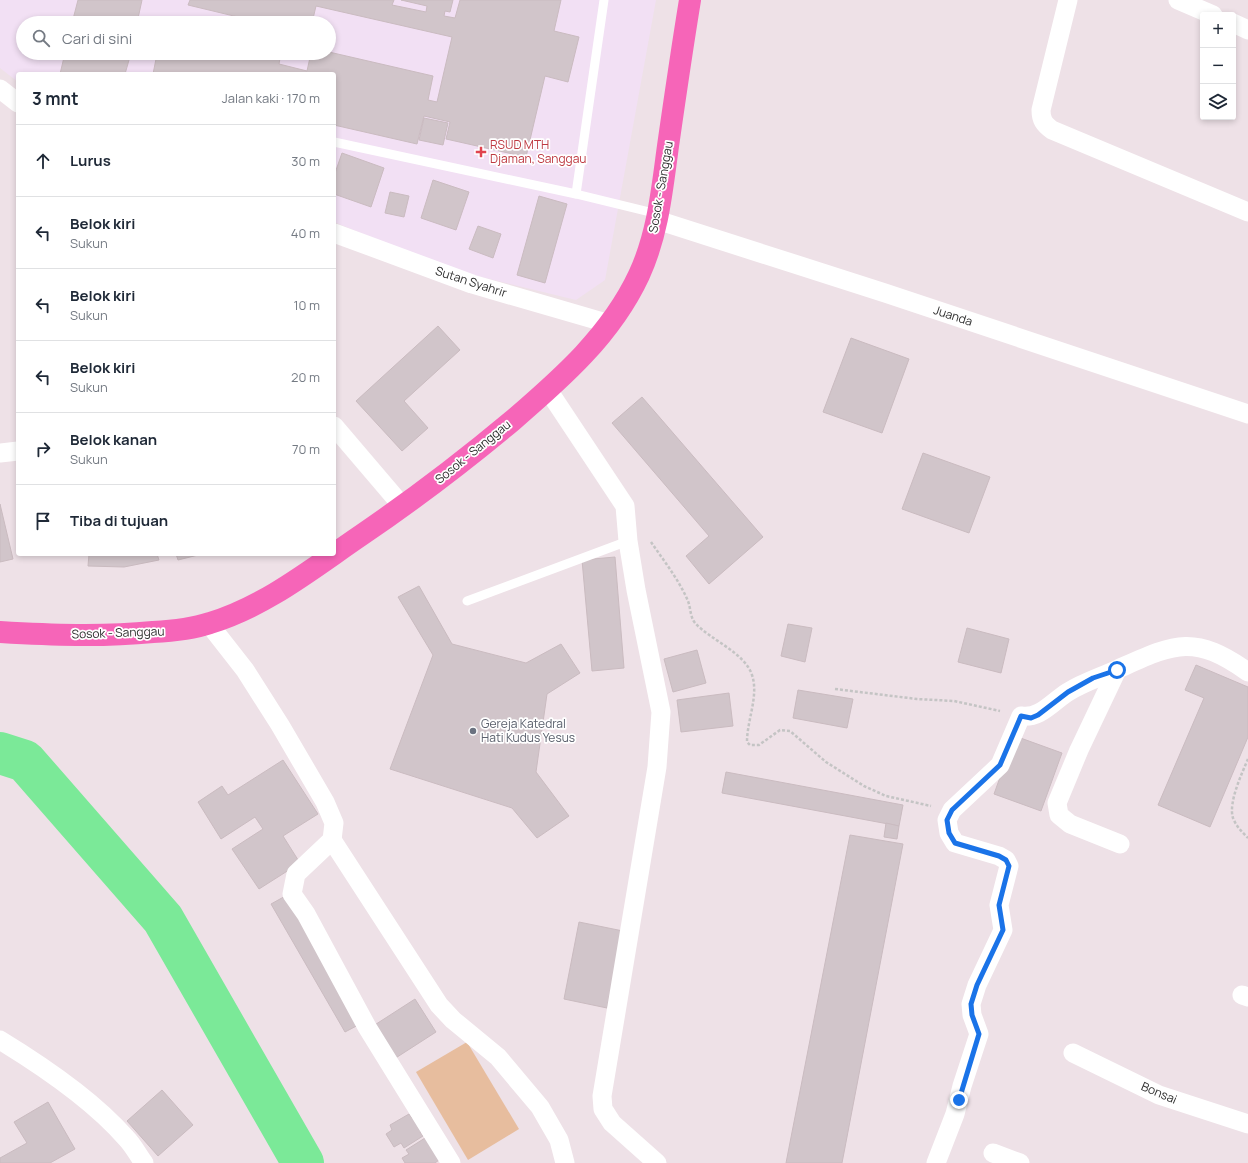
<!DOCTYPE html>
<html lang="id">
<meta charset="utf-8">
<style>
:root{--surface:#fff;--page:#f2f2f3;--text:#1f2937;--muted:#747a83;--line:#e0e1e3}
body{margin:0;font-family:Manrope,sans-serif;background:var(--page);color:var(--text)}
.controls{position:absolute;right:12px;top:12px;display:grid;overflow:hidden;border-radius:4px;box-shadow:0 2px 6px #0003}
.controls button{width:36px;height:36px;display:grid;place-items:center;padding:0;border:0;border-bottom:1px solid var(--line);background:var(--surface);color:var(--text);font:20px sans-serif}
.stop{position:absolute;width:12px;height:12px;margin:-9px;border:3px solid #1a73e8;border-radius:50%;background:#fff}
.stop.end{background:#1a73e8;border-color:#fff;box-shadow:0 1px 4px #0008}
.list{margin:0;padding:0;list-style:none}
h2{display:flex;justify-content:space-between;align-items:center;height:52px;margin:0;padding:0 16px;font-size:17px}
h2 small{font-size:13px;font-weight:400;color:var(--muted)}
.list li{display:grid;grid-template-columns:26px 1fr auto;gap:12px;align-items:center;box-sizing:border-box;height:72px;padding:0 16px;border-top:1px solid var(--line)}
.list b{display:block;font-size:15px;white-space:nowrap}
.list p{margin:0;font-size:13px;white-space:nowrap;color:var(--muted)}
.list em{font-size:13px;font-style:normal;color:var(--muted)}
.icon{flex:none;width:22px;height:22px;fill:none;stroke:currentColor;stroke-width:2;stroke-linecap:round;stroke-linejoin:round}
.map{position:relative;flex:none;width:1248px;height:1163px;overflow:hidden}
.search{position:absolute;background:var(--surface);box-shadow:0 2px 6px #0003;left:16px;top:16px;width:320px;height:44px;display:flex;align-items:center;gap:10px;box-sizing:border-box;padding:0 14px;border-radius:22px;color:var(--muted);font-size:15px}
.panel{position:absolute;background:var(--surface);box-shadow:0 2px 6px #0003;left:16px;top:72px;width:320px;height:484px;border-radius:4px}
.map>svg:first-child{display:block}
</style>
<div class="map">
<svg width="1248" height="1163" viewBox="0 0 1248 1163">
<rect width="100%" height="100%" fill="#eee1e7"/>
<!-- medical -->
<path fill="#f2e0f4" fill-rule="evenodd" d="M0,0H656L605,280L576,300L449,269L334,222V74H18V82L0,68ZM23,23H329V53H23Z"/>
<!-- pitch -->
<path fill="#e7bd9e" d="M467,1042L519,1129L468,1160L416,1072Z"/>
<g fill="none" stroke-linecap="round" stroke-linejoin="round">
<!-- river -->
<path stroke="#7be998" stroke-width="42" d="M0,753L25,761L163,919L303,1163"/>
</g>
<!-- building -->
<g fill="#d1c5ca" stroke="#cabbc0">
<path d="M78,0H142L137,23H72Z"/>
<path d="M190,0H394L392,5L426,12L427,6L401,0H453L450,12L445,11L444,16L455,18L460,0H561L554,31L579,37L568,82L545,76L526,157L446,139L450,122L424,116L417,144L334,125V74H153L156,59L131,53H281L279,64L307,71L311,53L329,52L433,76L428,100L437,102L452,37L316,6L312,23H263L188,5Z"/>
<path d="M167,17L192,23H165Z"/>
<path d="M65,53H131L125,74H60Z"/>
<path d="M424,118L448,123L443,145L419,140Z"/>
<path d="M342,153L384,168L371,207L334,194V176Z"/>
<path d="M433,180L469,192L456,230L421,218Z"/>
<path d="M390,192L409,196L404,217L385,213Z"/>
<path d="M539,196L567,204L545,283L517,275Z"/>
<path d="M478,226L501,234L493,258L469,249Z"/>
<path d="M438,326L460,350L404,401L428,428L402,451L356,401Z"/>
<path d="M851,338L909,359L882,433L823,412Z"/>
<path d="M642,397L763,537L709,584L686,556L709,536L612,423Z"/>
<path d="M923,453L990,477L969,533L902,509Z"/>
<path d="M0,504L13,559L0,562Z"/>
<path d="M89,554H157L159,560L124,567L88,566Z"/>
<path d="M176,554H202L178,560Z"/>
<path d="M615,557L624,668L592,671L582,560Z"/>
<path d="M419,586L452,644L526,663L561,644L580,673L547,694L536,772L569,816L537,838L512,808L390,769L433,655L398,597Z"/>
<path d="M788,624L812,628L805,662L781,656Z"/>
<path d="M967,628L1009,639L1001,673L958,662Z"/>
<path d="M697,650L706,683L673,692L664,659Z"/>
<path d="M1196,665L1248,687V737L1210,827L1158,805L1204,698L1185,690Z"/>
<path d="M798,690L853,699L847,728L793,718Z"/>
<path d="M729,693L733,726L681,732L677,700Z"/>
<path d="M1015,736L1062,753L1041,811L994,794Z"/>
<path d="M283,760L318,814L283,836L300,863L259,889L232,849L263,829L255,817L221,839L198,802L222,786L228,795Z"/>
<path d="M726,772L903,805L899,826L722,793Z"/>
<path d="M886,823L899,826L897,839L884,837Z"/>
<path d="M850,835L903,844L842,1163H786Z"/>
<path d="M289,894L364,1022L345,1032L271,904Z"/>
<path d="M579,922L623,931L607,1008L564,999Z"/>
<path d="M415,999L436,1032L391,1061L370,1028Z"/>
<path d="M162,1090L193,1125L158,1156L127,1121Z"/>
<path d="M48,1102L75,1149L50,1163H0V1158L27,1143L14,1122Z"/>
<path d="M409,1114L412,1118L417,1115L425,1128L420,1132L423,1136L404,1148L401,1143L394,1147L386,1134L392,1130L390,1125Z"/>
<path d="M425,1138L439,1160L435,1163H405L402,1158L409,1154L406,1150Z"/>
</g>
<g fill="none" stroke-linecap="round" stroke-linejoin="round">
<!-- path -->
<g stroke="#c4c4c4" stroke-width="2.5" stroke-dasharray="3 2" stroke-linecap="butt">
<path d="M651,542C664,561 679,580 688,601C691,609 690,618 696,624C711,640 745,653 752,675C759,696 747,720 747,742L750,745H759L780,730L790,731L826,762L864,786L886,796L931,806"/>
<path d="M835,689L917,699L954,701L1000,711"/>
<path d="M1248,759C1242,773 1228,803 1233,818C1236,826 1242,832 1248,838"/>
</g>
<!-- lane -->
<g stroke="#fff" stroke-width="9">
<path d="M604,0L576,194L658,214"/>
<path d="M334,142L576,194"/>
<path d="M467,601L628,541"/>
</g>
<!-- street -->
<g stroke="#fff" stroke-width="19">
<path d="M1068,0L1041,110C1041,120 1044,124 1052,130L1248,212"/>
<path d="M1178,0L1213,15"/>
<path d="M1233,23L1248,30"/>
<path d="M0,89L18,103"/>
<path d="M657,220L885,293L1248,414"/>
<path d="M334,233L472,284L610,324"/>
<path d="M548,390L625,506L628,541L636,590L661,712L657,767L602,1096L603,1109L612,1123L657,1163"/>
<path d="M334,426L403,507"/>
<path d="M0,453L18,451"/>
<path d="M209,624L245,670L280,725L325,802L334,823L332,840L296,874L292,894L306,914L367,1027L451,1163"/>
<path d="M1117,670L1079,750L1057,803L1059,815L1070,824L1120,844"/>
<path d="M332,840L439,1005L453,1020L498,1057L540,1107L559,1140L565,1163"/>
<path d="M1242,995L1248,997"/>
<path d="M0,1040C41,1065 94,1101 126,1138C133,1145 138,1155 144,1163"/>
<path d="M1073,1053L1159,1095L1248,1124"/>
<path d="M993,1153L1020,1163"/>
<path d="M936,1163L955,1114L962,1086L979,1034L972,1015L971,1004L977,985L1003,930L999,905L1009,866L1006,860L999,856L955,843L949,833L947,820L952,810L1000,765L1021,716C1040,719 1052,702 1068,692C1084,682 1101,677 1118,669C1174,644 1193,633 1248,672"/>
</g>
<!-- highway -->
<path stroke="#f665b8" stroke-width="22" d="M0,632C51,635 102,637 153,632C172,631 192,629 210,623C266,606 313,568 360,536C413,500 463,462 512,421C562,378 611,335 639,275C658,234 662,190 668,146C675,97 682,49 690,0"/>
</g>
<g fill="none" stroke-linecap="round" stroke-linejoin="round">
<!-- route -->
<path stroke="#1a73e8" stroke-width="5" d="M959,1100L979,1034L972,1015L971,1004L977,985L1003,930L999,905L1009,866L1006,860L999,856L955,843L949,833L947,820L952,810L1000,765L1021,716L1031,718L1038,715L1068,692L1093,678L1117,670"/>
</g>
<!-- markers -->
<path fill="#e0444e" stroke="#fff" stroke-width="1.5" d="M479 146h4v4h4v4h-4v4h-4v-4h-4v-4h4z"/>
<circle fill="#6b7280" stroke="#fff" stroke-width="1.5" cx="473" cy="731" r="4"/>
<g text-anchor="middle" stroke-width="3.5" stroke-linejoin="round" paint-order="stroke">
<!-- health labels -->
<g font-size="12" fill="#be3a42" stroke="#fff" text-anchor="start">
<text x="490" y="149">RSUD MTH<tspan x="490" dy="14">Djaman, Sanggau</tspan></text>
</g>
<!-- street labels -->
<g font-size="12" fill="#2e2e2e" stroke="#fff">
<text transform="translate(661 187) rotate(-80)" y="4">Sosok - Sanggau</text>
<text transform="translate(471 282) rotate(18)" y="4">Sutan Syahrir</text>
<text transform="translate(953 316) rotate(18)" y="4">Juanda</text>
<text transform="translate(473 452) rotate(-39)" y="4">Sosok - Sanggau</text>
<text transform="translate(118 633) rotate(-2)" y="4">Sosok - Sanggau</text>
<text transform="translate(1159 1093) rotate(23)" y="4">Bonsai</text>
</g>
<!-- worship labels -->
<g font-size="12" fill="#5b616d" stroke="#fff" text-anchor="start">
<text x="481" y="728">Gereja Katedral<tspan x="481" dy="14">Hati Kudus Yesus</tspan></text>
</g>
</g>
</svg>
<div class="controls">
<button>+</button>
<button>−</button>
<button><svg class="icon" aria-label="layers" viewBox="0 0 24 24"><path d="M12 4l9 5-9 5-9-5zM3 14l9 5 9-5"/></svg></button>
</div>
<div class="stop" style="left:1117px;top:670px"></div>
<div class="stop end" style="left:959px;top:1100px"></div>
<div class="search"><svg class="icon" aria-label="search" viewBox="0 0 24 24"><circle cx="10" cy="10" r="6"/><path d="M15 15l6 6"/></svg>Cari di sini</div>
<section class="panel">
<h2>3 mnt<small>Jalan kaki · 170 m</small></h2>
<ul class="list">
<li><svg class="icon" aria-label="ahead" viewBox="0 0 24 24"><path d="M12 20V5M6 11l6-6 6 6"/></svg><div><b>Lurus</b></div><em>30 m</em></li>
<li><svg class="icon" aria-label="left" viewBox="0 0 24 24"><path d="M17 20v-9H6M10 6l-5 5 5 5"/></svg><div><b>Belok kiri</b><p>Sukun</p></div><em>40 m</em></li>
<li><svg class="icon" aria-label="left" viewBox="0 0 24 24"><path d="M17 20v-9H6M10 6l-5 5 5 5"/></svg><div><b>Belok kiri</b><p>Sukun</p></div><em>10 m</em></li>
<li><svg class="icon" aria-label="left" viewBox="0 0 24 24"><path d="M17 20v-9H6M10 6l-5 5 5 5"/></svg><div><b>Belok kiri</b><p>Sukun</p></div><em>20 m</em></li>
<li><svg class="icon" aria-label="right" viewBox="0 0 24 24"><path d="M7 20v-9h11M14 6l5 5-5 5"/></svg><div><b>Belok kanan</b><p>Sukun</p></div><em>70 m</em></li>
<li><svg class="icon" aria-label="arrive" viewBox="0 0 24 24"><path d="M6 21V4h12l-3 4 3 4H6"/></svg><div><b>Tiba di tujuan</b></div></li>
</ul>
</section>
</div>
